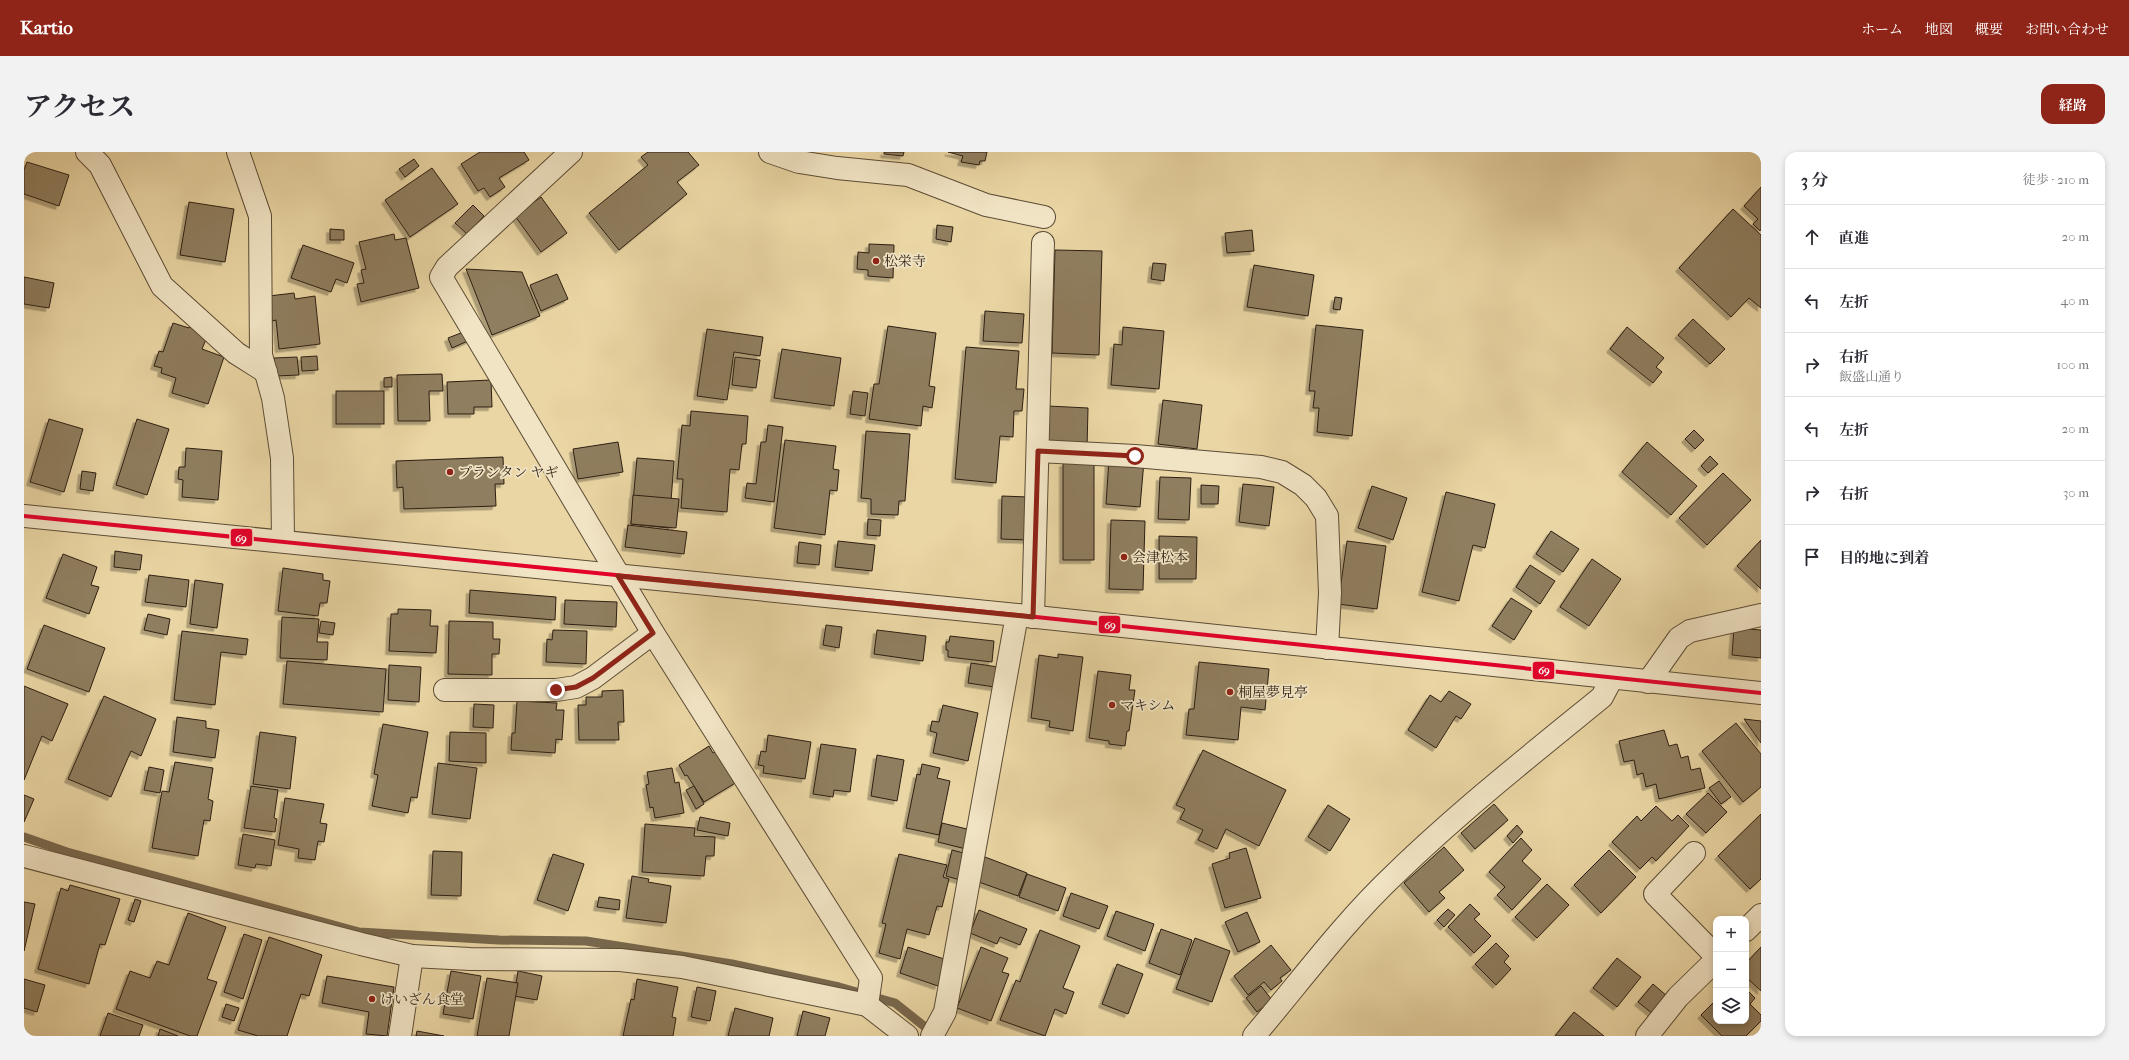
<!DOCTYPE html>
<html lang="ja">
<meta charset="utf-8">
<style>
:root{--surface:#fff;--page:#f2f2f3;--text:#2b2b33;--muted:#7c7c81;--line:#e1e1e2;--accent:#8f2418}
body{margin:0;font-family:"IM FELL French Canon","Noto Serif JP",serif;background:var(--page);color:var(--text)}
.controls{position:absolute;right:12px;bottom:12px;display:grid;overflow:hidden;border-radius:8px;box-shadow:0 2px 6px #0003}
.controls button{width:36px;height:36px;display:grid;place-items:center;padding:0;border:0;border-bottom:1px solid var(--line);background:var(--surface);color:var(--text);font:20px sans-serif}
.stop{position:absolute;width:12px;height:12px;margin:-9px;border:3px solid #8f2418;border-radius:50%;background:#fff}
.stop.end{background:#8f2418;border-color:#fff;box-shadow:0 1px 4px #0008}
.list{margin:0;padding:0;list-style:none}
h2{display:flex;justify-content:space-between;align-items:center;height:52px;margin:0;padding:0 16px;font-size:17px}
h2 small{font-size:13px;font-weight:400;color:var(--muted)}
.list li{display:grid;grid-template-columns:26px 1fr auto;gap:12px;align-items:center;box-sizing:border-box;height:64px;padding:0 16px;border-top:1px solid var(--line)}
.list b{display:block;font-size:15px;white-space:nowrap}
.list p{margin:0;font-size:13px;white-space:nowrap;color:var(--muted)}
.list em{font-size:13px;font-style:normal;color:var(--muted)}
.icon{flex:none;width:22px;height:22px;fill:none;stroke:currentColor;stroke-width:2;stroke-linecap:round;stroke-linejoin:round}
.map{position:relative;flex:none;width:1737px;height:884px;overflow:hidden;border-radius:12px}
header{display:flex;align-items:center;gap:24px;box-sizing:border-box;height:56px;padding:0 20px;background:var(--accent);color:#fff}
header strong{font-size:19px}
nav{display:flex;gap:22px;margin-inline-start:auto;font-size:14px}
.intro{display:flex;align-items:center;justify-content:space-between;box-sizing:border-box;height:96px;padding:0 24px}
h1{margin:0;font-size:28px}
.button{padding:10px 18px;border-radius:12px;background:var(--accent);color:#fff;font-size:14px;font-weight:700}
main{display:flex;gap:24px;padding:0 24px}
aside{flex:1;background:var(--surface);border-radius:12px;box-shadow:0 2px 6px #0003}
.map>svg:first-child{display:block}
</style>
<header>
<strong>Kartio</strong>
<nav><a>ホーム</a><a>地図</a><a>概要</a><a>お問い合わせ</a></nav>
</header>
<div class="intro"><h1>アクセス</h1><a class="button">経路</a></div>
<main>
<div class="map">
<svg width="1737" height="884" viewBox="0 0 1737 884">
<defs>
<filter id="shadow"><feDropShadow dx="-3.5" dy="3.5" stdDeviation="0" flood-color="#0004"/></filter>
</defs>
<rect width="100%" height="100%" fill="#ead6a4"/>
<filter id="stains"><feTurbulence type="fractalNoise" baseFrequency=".005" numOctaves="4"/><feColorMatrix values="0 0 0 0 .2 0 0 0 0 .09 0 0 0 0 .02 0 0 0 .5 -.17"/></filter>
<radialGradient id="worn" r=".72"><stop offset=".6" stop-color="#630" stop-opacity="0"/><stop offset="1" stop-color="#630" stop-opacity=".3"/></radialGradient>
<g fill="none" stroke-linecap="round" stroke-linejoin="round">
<!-- stream -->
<path stroke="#78674c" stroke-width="9" d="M0,685L43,700L335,780L475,788L562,789L708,812L815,835L871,851L910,882"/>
</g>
<!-- building -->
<g fill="#8f7e5e" stroke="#2d1e12" filter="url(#shadow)">
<path d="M456,0H500L505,8L475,26L481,35L466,45L460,36L454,39L437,12Z"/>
<path d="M624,0H664L675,13L653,30L663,42L595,98L565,61L624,13L617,5Z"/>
<path d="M860,0H880L879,4L860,2Z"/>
<path d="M924,0H963L961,9H956L955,13L937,10L939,4Z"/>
<path d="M390,7L395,14L381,25L375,17Z"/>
<path d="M3,10L45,23L35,54L0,42V18Z"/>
<path d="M408,16L434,52L386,85L361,48Z"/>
<path d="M1737,35V77L1736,79L1729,72L1734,67L1720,54Z"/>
<path d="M517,45L543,81L517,100L491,64Z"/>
<path d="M165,50L210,57L201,110L156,103Z"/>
<path d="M449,53L460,64L443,82L431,71Z"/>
<path d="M1709,57L1737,83V156L1725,146L1707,165L1655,116Z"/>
<path d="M913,73L929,75L927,90L912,87Z"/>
<path d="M306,77L320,78V88H306Z"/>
<path d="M1228,78L1230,99L1203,101L1201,81Z"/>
<path d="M370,82L371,88L382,86L395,136L337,150L333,132L340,131L337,118L342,117L335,90Z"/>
<path d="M845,92L870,93L869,126L844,124V118L833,117L834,100L845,101Z"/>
<path d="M279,93L330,111L323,131L312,127L307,140L267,126Z"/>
<path d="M1031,98L1078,99L1075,203L1028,201Z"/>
<path d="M1129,111L1142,112L1140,129L1127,127Z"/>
<path d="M1230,113L1290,123L1284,164L1223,155Z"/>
<path d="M442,117L498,120L516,164L468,183Z"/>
<path d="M533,122L544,147L517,159L506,133Z"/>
<path d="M0,125L30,131L25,156L0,152Z"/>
<path d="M270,141L271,147L291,144L296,192L255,197L252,168L248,169L245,144Z"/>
<path d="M1311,145L1318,146L1316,158L1309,157Z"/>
<path d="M961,159L1000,162L998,191L959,189Z"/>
<path d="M1669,167L1701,197L1686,212L1654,183Z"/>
<path d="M149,171L165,176L166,173L183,185L178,197L200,205L184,252L148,241L152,226L137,221L138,216L130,214L135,199L139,200Z"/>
<path d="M1292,173L1339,178L1328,284L1293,280L1295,256H1289L1291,239H1285Z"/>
<path d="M864,174L912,181L905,234L911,235L908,256L899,254L897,274L845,267L850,232H855Z"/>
<path d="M1099,175L1140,179L1135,237L1087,233L1090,192L1098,193Z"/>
<path d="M1603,175L1640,206L1632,215L1638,220L1629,231L1586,197Z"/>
<path d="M683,177L739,185L736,204L710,200L703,248L673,244Z"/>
<path d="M442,179L446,188L428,196L424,186Z"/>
<path d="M942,195L995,199L992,237H1000L998,259H990L989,285L976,284L972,331L931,327Z"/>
<path d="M758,197L817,206L810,254L750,246Z"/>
<path d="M293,204L294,218L278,219L277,205Z"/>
<path d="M273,205L275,223L251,224L250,206Z"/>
<path d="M711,205L736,208L732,236L708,233Z"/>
<path d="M418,222L419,239H405L406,269H374L373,223Z"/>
<path d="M368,225V235H360V226Z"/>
<path d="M467,228L468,255H450V262H424L423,230Z"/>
<rect x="312" y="239" width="48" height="33"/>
<path d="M829,239L844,241L841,264L826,262Z"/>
<path d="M1139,248L1178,253L1173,297L1134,292Z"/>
<path d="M1024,254L1064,256L1063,297L1022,295Z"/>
<path d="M667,259L724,264L722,292H718L715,318L706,317L703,360L657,356L659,327H653L658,273L666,274Z"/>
<path d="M25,267L59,277L40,340L6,330Z"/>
<path d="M113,267L145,277L123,343L92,333Z"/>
<path d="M744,273L759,275L750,350L721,346L723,331L732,332L737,290H742Z"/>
<path d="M1670,278L1680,288L1671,297L1661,287Z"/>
<path d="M842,279L886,282L881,349H875L874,363L847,362V347L837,346Z"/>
<path d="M761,288L812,294L809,317L815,318L813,339L806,338L801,383L750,376Z"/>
<path d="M594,290L599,320L554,327L549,297Z"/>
<path d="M1623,290L1673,334L1647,363L1598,320Z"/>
<path d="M162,296L198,299L194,348L158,345L159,328L154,327L155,315H161Z"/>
<path d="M1686,304L1694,312L1684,321L1677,314Z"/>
<path d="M479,305L480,332H471L472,354L380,357L379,335L373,336L372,309Z"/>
<path d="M613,306L650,309L645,376L607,372Z"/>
<path d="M1085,307L1120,309L1116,355L1082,352Z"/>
<path d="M1039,311L1070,312V408H1039Z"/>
<path d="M58,319L72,321L69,339L56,337Z"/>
<path d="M1699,321L1727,348L1683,393L1655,366Z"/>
<path d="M1136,325L1167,326L1165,368L1134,367Z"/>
<path d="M1219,332L1250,335L1245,374L1215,370Z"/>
<path d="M1177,333L1195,334L1194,352H1177Z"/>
<path d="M1348,334L1383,346L1369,388L1334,376Z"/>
<path d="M1422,340L1471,352L1461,396L1449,393L1435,449L1398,440Z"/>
<path d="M609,343L655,347L652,376L607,372Z"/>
<path d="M978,344L1004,345V388L977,387Z"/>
<path d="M844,367L857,368L856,384L843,383Z"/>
<path d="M1087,368L1121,369L1119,438L1085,437Z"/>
<path d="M604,373L663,380L660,402L601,395Z"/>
<path d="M1527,379L1555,397L1539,420L1512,402Z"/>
<path d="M1135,384L1173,385L1172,427H1135Z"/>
<path d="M1737,388V437L1713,414Z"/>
<path d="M814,389L851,393L848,419L811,415Z"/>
<path d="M1323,389L1362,394L1353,457L1314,452Z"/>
<path d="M775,390L797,393L795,413L773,411Z"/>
<path d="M91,399L118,403L116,418L90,415Z"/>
<path d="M39,402L73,415L67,433L75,435L65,462L22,446Z"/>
<path d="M1568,407L1597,427L1565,474L1536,455Z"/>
<path d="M1506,413L1531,429L1516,452L1492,435Z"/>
<path d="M259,416L299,422V428L306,429L303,451H296L294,464L254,459Z"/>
<path d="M125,423L165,428L162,455L121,450Z"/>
<path d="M171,428L199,432L193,476L166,472Z"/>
<path d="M446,438L532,445L531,468L445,461Z"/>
<path d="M1487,446L1508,459L1490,488L1468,474Z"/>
<path d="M541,448L593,450L592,475L540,472Z"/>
<path d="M374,457L407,458L406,474H414L412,501L365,499L367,462H374Z"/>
<path d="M124,462L146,467L143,483L120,478Z"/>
<path d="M258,465L295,467L293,490H304L303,508L256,506Z"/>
<path d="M297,469L311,471L309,483L295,481Z"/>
<path d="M425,469L469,470V487H476L475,502H468V523L424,522Z"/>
<path d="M20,473L81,496L65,540L3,517Z"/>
<path d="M802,473L818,475L815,496L799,493Z"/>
<path d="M1710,476L1737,478V506L1708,503Z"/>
<path d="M529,478L563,479L562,512L522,510L523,487L528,488Z"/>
<path d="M853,478L902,484L899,509L850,502Z"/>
<path d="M158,479L224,487L222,503L197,500L191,553L150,548Z"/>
<path d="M926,484L970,489L968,510L924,505V498H922V490H925Z"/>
<path d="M1034,502L1059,505L1049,579L1025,575L1026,569L1007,566L1015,503L1034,506Z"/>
<path d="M263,509L362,517L359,560L259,552Z"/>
<path d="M1175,510L1245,517L1241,558L1217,555L1214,588L1162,583L1165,557H1170Z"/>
<path d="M947,511L981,516L977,536L944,531Z"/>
<path d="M365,513L397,515L395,550L364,548Z"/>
<path d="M1074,519L1107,523L1105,538H1111L1105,579H1103L1101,594L1085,592V589L1065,586Z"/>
<path d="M0,534L44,552L28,589L18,584L0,628Z"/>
<path d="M599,538L600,570H594L595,588H555L554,553H562V545H578V539Z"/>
<path d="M1425,539L1447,552L1437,567L1432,564L1412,596L1384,578L1406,543L1417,550Z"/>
<path d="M80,544L132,567L117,604L107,599L87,645L44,627Z"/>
<path d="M493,549L533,551L532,558H540L538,588L532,587L531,601L487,598L488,581H491Z"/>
<path d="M450,552L470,553L469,576L449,575Z"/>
<path d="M919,553L954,561L944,609L909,601L913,581L906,579L908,569L915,570Z"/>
<path d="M153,565L182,569V576L195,578L191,606L149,600Z"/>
<path d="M1720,567L1737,569V591Z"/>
<path d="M1712,571L1737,602V635L1719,650L1678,599Z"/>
<path d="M359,572L404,580L393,646L387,645L384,661L348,654L354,623L350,622Z"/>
<path d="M1640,578L1645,594L1653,592L1657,606L1664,604L1667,618L1676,616L1681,636L1635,647L1632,632L1622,635L1619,621L1613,623L1610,608L1600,610L1595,589Z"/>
<path d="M236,580L272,585L266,637L229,632Z"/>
<path d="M426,580L462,581V611L425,609Z"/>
<path d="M744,583L787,590L781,627L739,621L740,614L734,613L737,599L742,600Z"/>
<path d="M797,592L832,597L826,640L810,638L809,645L789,642Z"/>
<path d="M685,594L689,601L694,599L713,630L680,650L663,623L661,624L655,613Z"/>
<path d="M1179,598L1262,638L1235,694L1202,677L1193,697L1174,688L1179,678L1156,667L1161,657L1152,653Z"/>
<path d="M853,603L880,608L873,649L847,644Z"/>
<path d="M151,610L189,616L184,647L189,649L186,669L180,668L174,704L128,696L138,639L145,640Z"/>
<path d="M414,611L453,616L446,667L408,662Z"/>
<path d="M898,612L916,616L913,626L926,629L915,683L882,676L893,622L896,623Z"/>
<path d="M125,615L140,618L136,641L120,638Z"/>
<path d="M648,616L651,631L655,630L660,661L631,666L629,655L626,656L622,633L625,632L623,620Z"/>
<path d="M1695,629L1707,645L1697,652L1685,636Z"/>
<path d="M227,634L254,638L250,666L253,667L251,680L220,676Z"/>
<path d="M670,634L680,652L672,657L662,638Z"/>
<path d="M1684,641L1703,660L1682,681L1662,662Z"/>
<path d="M0,643L10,647L0,670Z"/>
<path d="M261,646L300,652L296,671L303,672L300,690L294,689L291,708L274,706L275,697L254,693Z"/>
<path d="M1470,652L1484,668L1451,697L1437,681Z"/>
<path d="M1304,653L1326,667L1306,699L1284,685Z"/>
<path d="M1632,654L1648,669L1654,663L1665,674L1632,709L1628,705L1616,717L1588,690L1613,664L1617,669Z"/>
<path d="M1737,662V727L1726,737L1694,704Z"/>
<path d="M676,665L706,671L704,684L673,678Z"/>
<path d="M918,671L947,678L942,697L914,690Z"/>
<path d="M621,672L671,676L670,684L691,685L690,704H682L680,724L618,720Z"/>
<path d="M1493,673L1499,680L1489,691L1483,684Z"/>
<path d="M219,682L251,688L247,714L232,712L231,716L214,713Z"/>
<path d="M1497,686L1508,698L1498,709L1517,727L1488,758L1473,743L1481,735L1465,720Z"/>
<path d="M1420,695L1440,718L1415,740L1421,746L1405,760L1380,731Z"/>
<path d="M1222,696L1237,746L1201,756L1188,712L1206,706L1205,701Z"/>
<path d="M928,698L943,702L936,728L922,724Z"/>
<path d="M1585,698L1612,725L1577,761L1550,733Z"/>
<path d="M409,699L438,700L437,744L407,743Z"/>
<path d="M529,702L560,712L544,759L513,748Z"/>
<path d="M875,702L923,713L919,725L925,727L918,755L913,754L905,783L883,777L876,807L855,801L862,772L858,771Z"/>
<path d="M961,705L1003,721L994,744L952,729Z"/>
<path d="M1003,722L1042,736L1034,759L995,745Z"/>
<path d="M608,724L625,727L624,730L647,734L642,771L602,766Z"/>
<path d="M1523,732L1545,753L1513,786L1491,765Z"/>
<path d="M46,733L96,747L81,793L76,792L65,832L14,817L37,736L44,739Z"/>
<path d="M1047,741L1084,754L1075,777L1039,764Z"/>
<path d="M575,745L596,748L595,758L573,755Z"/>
<path d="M111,747L117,749L110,770L104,768Z"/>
<path d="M0,750L11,752L0,799Z"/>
<path d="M1446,752L1456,762L1450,767L1467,784L1450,801L1424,775Z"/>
<path d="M1424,757L1431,763L1420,775L1413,768Z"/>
<path d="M955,758L1003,777L996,793L976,785L973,792L946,781Z"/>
<path d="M1092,759L1130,772L1121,799L1083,784Z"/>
<path d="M1223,760L1236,790L1214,800L1201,770Z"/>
<path d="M164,761L202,775L183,827L193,830L173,884H166L92,857L106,819L126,826L133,809L145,813Z"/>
<path d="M1137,777L1168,788L1156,823L1125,811Z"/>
<path d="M1016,778L1056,794L1039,836L1050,840L1042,862L1031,857L1021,884L976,868L992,828L996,830Z"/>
<path d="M220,782L238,788L219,847L200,840Z"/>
<path d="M245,785L298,803L285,844L277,842L263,884H234L214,878Z"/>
<path d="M1171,786L1206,799L1188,850L1152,837Z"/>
<path d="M1472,791L1485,804L1480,810L1487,817L1472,833L1451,812Z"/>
<path d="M1247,793L1267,818L1256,826L1258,829L1247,838L1240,830L1224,843L1210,824Z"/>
<path d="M884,795L923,808L914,834L876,821Z"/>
<path d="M957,795L984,806L978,820L985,822L967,869L933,856Z"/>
<path d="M1737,795V839L1722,825V811Z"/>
<path d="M1593,806L1617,825L1593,855L1569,836Z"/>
<path d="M1093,812L1119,822L1104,862L1078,852Z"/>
<path d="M427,819L457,824L449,867L419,862Z"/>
<path d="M494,819L518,824L513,848L490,844Z"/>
<path d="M303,824L370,835L363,884L342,882L345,860L298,851Z"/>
<path d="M463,826L494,831L485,884H453Z"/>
<path d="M0,827L21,833L13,860L0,856Z"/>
<path d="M613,827L654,835L648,865L652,866L649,884H599L607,847L610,848Z"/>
<path d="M1629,832L1643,844L1629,862L1614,850Z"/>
<path d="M1237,834L1248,848L1233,860L1222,846Z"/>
<path d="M673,835L692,839L686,869L667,865Z"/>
<path d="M1722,837L1731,846L1726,852L1737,863V869L1722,884H1698L1677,863L1692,848V869H1722Z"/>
<path d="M202,852L215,856L210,869L198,865Z"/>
<path d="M711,856L749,866L745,884H704Z"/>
<path d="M779,859L806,866L801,884H773Z"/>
<path d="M1550,860L1580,884H1531Z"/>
<path d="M84,861L119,873L115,884H76Z"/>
<path d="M136,877L154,884H134Z"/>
<path d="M393,879L420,884H392Z"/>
</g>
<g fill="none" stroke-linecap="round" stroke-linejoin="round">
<!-- minor casing -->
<g stroke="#5c4c36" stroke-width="24">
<g id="minor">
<path d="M63,0L76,13L138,134L212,201L242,220"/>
<path d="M214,0L236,64L237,203L249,246L258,306L259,389"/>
<path d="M547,0L423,115L417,125L629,481L847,826L843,853"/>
<path d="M746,0L775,10L813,16L884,23L962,53L1020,65"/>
<path d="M1014,299L1111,304L1237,315L1258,320L1279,333L1292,346L1303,364L1306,441L1303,496"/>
<path d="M0,364L993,463L1737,541"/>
<path d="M1009,465L1019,91"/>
<path d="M1624,530L1655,486L1666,479L1737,463"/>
<path d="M421,538H532L552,535L569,526L629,481"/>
<path d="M1670,701L1631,742L1692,804"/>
<path d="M0,704L337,792L388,804L446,807L596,808L658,815L843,853L883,884"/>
<path d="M1722,778L1737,763"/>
<path d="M376,884L388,804"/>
<path d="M908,884L921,860L993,463"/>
<path d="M1230,884C1276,830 1319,771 1371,722C1436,659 1508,602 1578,545L1588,526"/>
<path d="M1623,884L1654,845L1692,808"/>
</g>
</g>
<!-- minor -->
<use href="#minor" stroke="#f1e4c4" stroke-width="22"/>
<!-- bus-1 casing -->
<g stroke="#f1e4c4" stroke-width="7">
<path id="bus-1" d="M0,364L993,463L1737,541"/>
</g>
<!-- bus-1 -->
<use href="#bus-1" stroke="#e4002b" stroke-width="4"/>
</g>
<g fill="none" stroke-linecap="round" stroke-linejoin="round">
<!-- route -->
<path stroke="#8f2418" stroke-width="5" d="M532,538L552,535L569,526L629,481L594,424L1009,465L1014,299L1111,304"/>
</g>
<!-- markers -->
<g fill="#8f2418" stroke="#f1e4c4" stroke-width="1.5">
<circle cx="852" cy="109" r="4"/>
<circle cx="426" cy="320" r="4"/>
<circle cx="1100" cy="405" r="4"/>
<circle cx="1206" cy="540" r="4"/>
<circle cx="1088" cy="553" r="4"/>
<circle cx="348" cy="847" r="4"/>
</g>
<g text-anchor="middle" stroke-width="3.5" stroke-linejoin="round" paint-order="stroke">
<!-- poi labels -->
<g font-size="14" fill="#2d1e12" stroke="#f1e4c4" text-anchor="start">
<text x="860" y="114">松栄寺</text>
<text x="434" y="325">プランタン ヤギ</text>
<text x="1108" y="410">会津松本</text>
<text x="1214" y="545">桐屋夢見亭</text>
<text x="1096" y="558">マキシム</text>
<text x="356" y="852">けいざん食堂</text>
</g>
</g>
<g stroke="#f1e4c4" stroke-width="1.5">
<rect x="206" y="376" width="23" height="19" rx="4" fill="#e4002b"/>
<rect x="1074" y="463" width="23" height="19" rx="4" fill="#e4002b"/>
<rect x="1508" y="509" width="23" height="19" rx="4" fill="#e4002b"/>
</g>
<g font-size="11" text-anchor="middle" font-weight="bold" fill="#fff">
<text x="217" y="390">69</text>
<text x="1086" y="477">69</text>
<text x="1520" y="522">69</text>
</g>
<rect width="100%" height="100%" filter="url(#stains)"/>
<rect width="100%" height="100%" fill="url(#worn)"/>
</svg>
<div class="controls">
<button>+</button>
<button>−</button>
<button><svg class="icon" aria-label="layers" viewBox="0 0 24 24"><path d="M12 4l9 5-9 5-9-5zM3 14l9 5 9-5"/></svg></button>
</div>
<div class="stop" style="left:1111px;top:304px"></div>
<div class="stop end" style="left:532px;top:538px"></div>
</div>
<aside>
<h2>3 分<small>徒歩 · 210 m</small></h2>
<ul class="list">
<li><svg class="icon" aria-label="ahead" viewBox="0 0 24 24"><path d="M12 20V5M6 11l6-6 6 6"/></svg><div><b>直進</b></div><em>20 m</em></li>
<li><svg class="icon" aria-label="left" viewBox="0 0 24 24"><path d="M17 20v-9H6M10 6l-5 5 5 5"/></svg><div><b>左折</b></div><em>40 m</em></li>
<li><svg class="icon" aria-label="right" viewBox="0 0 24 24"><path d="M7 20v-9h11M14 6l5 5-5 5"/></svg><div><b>右折</b><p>飯盛山通り</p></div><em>100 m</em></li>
<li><svg class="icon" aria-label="left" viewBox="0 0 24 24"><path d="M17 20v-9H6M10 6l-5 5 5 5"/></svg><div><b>左折</b></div><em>20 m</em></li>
<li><svg class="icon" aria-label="right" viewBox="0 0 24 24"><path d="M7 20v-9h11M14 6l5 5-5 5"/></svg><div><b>右折</b></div><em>30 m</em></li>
<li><svg class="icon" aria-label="arrive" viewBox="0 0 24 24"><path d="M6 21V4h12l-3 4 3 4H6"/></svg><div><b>目的地に到着</b></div></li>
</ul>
</aside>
</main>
